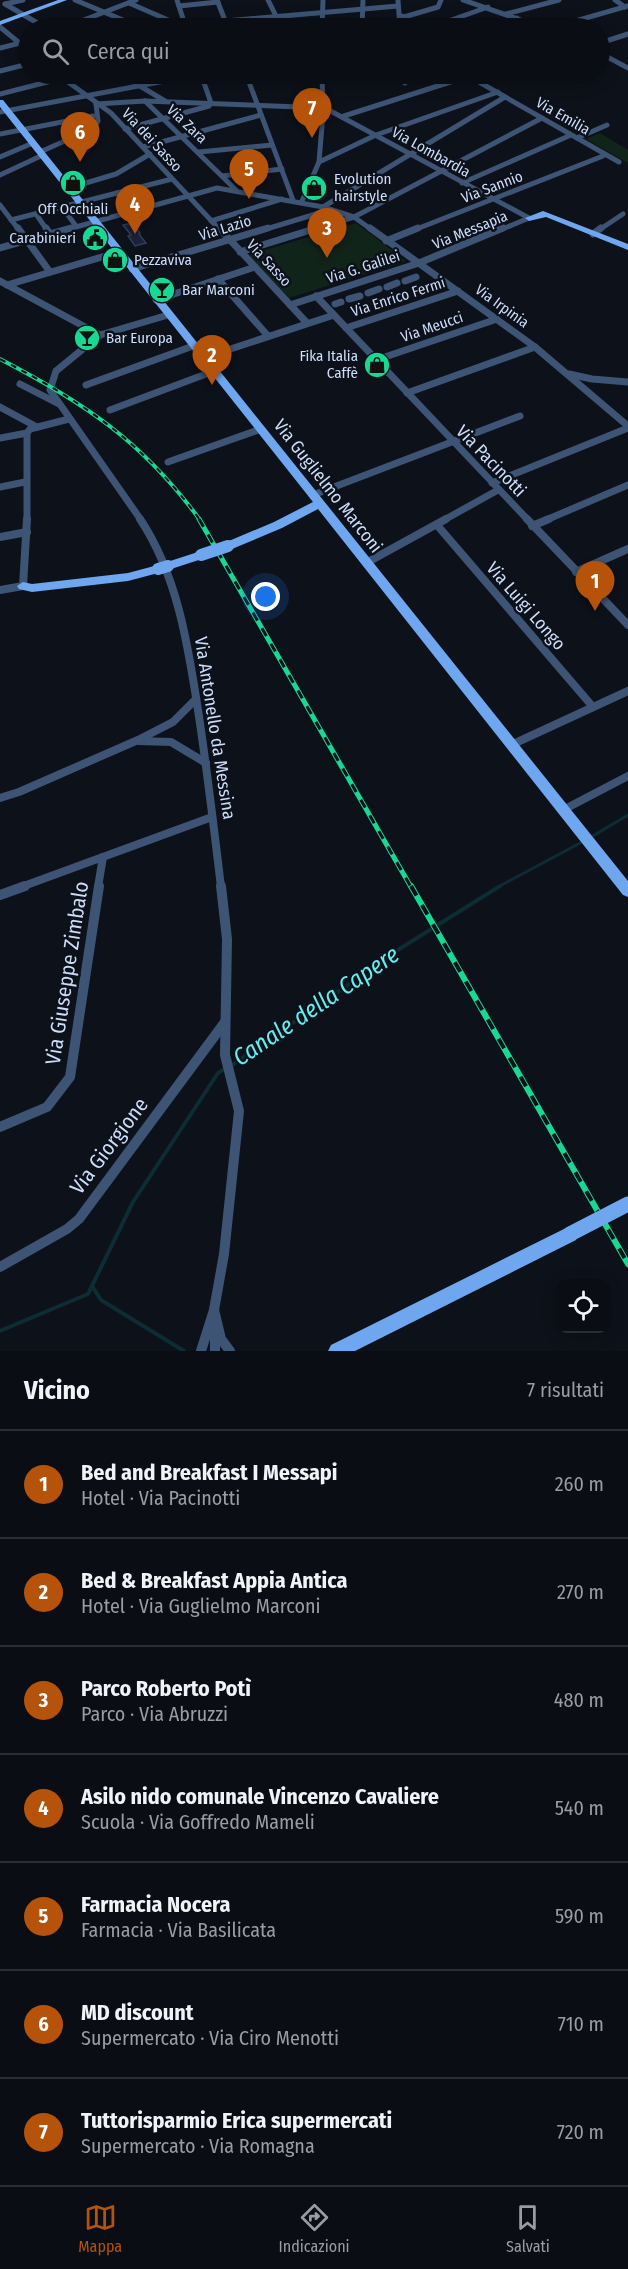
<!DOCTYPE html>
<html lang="it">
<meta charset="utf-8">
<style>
:root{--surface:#0a0d14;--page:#181b22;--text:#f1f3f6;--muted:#999ca0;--line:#2a2d34;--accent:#b45309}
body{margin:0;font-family:"Fira Sans Condensed",sans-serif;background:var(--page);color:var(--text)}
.controls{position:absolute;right:18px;bottom:18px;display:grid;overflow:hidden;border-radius:12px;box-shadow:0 3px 15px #0003}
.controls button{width:54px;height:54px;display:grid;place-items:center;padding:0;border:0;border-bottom:2px solid var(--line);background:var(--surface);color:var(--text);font:30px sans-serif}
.you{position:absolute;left:266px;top:597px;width:21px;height:21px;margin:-15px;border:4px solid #fff;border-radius:50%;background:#1a73e8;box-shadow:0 0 0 9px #1a73e833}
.badge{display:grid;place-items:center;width:39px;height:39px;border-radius:50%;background:var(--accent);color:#fff;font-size:20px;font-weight:700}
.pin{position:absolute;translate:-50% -50px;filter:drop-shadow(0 2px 3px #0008)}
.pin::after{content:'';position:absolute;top:32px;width:21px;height:18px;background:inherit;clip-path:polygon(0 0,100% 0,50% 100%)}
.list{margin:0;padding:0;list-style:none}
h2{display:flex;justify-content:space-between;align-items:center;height:78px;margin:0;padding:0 24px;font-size:26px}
h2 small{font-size:20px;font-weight:400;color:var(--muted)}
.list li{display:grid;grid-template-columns:39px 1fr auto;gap:18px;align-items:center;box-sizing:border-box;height:108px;padding:0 24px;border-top:2px solid var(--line)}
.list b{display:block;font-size:22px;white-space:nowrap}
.list p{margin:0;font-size:20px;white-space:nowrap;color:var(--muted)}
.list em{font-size:20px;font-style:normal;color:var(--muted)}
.icon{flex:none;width:33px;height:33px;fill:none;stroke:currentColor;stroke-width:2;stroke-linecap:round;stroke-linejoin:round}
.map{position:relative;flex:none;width:628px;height:1351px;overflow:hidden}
.search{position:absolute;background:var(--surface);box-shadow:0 3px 15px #0003;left:18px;right:18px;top:18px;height:66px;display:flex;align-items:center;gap:15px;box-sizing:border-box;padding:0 21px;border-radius:33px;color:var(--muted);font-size:22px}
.sheet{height:834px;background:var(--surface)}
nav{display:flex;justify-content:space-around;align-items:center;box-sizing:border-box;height:84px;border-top:2px solid var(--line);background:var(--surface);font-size:16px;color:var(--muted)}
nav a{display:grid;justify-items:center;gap:3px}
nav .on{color:var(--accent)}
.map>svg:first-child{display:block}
</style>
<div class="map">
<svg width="628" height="1351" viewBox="0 0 628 1351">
<rect width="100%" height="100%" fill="#0d111a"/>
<!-- green -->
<g fill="#11241a">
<path d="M600,133L628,150V163L586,139Z"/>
<path d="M356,223L406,261L289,298L248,255Z"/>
</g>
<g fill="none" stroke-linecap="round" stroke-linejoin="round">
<!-- stream-far1 -->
<g stroke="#0d2c33" stroke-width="3">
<path d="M591,837L628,815"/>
<path d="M498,887L582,842"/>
</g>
<!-- stream -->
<g stroke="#0d2c33" stroke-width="4">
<path d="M232,1065L401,948L500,886"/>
<path d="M92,1286L101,1300L184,1351"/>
<path d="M0,1331L88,1294L133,1202L218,1073L226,1068"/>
</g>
</g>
<!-- building -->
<path fill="#1b2339" stroke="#303d63" stroke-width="1.5" d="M133,223L140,233L139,234L146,243L135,246L128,236L131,235L123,225Z"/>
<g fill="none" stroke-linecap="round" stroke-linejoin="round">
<!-- street-far3 -->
<g stroke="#3d5474" stroke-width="5">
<path d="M75,0L142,28"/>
<path d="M177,0L186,28"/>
<path d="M217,0L228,28"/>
<path d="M268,0L282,28"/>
<path d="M398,0L400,28"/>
<path d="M463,0L544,28"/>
<path d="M615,0L625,7"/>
<path d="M129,3L175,23"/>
<path d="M5,4L46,28"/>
<path d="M5,4L23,0"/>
<path d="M179,6L218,2"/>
<path d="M506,14L559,0"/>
<path d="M402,16L424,28"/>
<path d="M404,17L438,7L441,0"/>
<path d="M225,21L398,6"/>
<path d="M0,27L28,50"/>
<path d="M63,28L136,0"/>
<path d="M322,28L323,0"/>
<path d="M362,28L363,0"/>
<path d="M429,28L488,7"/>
<path d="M493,28L517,18"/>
<path d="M551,28L628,6"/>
<path d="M600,43L628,34"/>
<path d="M0,48L28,41"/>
<path d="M600,53L628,68"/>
<path d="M0,71L28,64"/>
<path d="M57,74L111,113L220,230"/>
<path d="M120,74L165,101"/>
<path d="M246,74L293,200"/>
<path d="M391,74L405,83"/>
<path d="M431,74L446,83"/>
<path d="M465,74L619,162"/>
<path d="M322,78L338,74"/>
<path d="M477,80L495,74"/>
<path d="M0,94L63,78"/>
<path d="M145,101L236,190"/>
<path d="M96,104L145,101L325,108L529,218"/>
<path d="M0,112L202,74"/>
<path d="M344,116L469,76"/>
<path d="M125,129L209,106L211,103L201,74"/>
<path d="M0,134L93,116"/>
<path d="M577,138L607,125"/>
<path d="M143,147L261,115"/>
<path d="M40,152L94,128L98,121L96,104"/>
<path d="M199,152L272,145"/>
<path d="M0,157L33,143"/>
<path d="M319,162L376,135L498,92"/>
<path d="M0,175L43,155"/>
<path d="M222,176L282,169"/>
<path d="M462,183L571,135"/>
<path d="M69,188L116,174L150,154"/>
<path d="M117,193L133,211"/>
<path d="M302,201L319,162L323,113L322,74"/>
<path d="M0,205L19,230"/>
<path d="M62,207L76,226"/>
<path d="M36,214L47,230"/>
<path d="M11,220L172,179"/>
<path d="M211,221L282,199"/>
<path d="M341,221L323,207L505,97"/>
<path d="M65,230L217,188L323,207L354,217L372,230"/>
<path d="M263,230L326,211"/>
<path d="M312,230L354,217L542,118"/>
<path d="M414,230L603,156V153"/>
<path d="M500,230L529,218"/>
<path d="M599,230L623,214"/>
</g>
<!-- street-far2 -->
<g stroke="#3d5474" stroke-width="7">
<path d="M18,228L50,272"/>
<path d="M46,228L50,234"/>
<path d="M219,228L307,323"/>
<path d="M370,228L535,347L628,426"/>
<path d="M593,234L601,228"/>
<path d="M386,241L418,228"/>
<path d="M0,248L71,228"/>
<path d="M240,252L317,228"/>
<path d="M132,269L268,228"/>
<path d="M218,279L268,336"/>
<path d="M0,281L100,335"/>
<path d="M405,281L416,277"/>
<path d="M7,285L119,252"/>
<path d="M387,287L397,283"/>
<path d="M368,293L379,289"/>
<path d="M316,296L528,520"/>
<path d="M349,299L360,296"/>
<path d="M156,300L255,267"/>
<path d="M335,304L341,302"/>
<path d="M290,305L419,263L503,228"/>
<path d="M346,328L458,291"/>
<path d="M203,358L334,315"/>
<path d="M376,360L497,319"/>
<path d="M569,374L592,379L628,382"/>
<path d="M20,384L59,404"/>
<path d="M86,385L193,346"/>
<path d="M407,393L535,347"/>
<path d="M0,407L37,427"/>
<path d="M110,410L214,371"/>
<path d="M27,433V520"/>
<path d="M0,438L27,433L30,429L69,419"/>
<path d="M168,462L261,429"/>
<path d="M492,483L628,428"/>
<path d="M0,487L25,482"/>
<path d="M313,495L520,416"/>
<path d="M141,520L50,390L56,371L100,335L168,315"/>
<path d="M444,520L498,490"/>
<path d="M546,520L628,485"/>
</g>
<!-- street-far1 -->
<g stroke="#3d5474" stroke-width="8">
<path d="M140,519C177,574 188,645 198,710C207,769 214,828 221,887"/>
<path d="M527,519L628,625"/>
<path d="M437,525L593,707"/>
<path d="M532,526L549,519"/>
<path d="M0,537L27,532"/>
<path d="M366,563L446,519"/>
<path d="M576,572L628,549"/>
<path d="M0,590L23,586L27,519"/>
<path d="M139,741L171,742L206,763"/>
<path d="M511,745L628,691"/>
<path d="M0,798L19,792L138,740L173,722L196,699"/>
<path d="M563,810L628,776"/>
<path d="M21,887L212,817"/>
<path d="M98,887L103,857"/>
</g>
<!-- street -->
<g stroke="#3d5474" stroke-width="10">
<path d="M0,895L25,886"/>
<path d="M0,1127L47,1107L70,1077L99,886"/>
<path d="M0,1267L67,1229L79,1219L225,1022"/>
<path d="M214,1310L221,1339L230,1351"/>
<path d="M215,1327V1351"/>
<path d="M201,1351L214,1310L224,1254L239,1111L225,1055L227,939L221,886"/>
</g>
<!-- secondary -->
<g fill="#6ea6ef" fill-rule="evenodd">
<path d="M58,0H67L0,25V21Z"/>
<path d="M0,100H3L628,881V897L623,895L318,509L282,528L232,549H224L223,546L224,543L274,522L313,502L0,107Z"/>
<path d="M543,211L628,244V250L546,217L529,221L525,218Z"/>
<path d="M201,551L205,552L207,555L205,558L168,570L162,566L164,563Z"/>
<path d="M158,565L162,566L164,569L162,572L128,581L32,592L19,589L17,586L23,582L32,584L128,573Z"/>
<path d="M570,1226L576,1228L578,1234L576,1240L355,1351H328L331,1345Z"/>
</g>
<!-- rail-far2 casing -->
<g stroke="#18d994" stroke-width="4">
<path id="rail-far2" d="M0,359C85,403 143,442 200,520"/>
</g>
<!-- rail-far1 casing -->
<g stroke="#18d994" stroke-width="5">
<path id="rail-far1" d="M199,519L411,887"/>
</g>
<!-- rail casing -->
<g stroke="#18d994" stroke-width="6">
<path id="rail" d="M411,886L628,1264"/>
</g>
<!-- rail-far2 -->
<use href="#rail-far2" stroke="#0d111a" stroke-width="2" stroke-dasharray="6" stroke-linecap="butt"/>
<!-- rail-far1 -->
<use href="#rail-far1" stroke="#0d111a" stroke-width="3" stroke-dasharray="9" stroke-linecap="butt"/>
<!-- rail -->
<use href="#rail" stroke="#0d111a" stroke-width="4" stroke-dasharray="11" stroke-linecap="butt"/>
<!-- secondary-bridge-far1 -->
<g stroke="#6ea6ef" stroke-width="12">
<path d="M201,555L228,546"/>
<path d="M158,569L168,566"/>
</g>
<!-- secondary-bridge -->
<path stroke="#6ea6ef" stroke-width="15" d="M570,1234L628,1204"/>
</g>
<!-- icons -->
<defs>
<g id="shop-disc" transform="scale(1.35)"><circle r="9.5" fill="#18d994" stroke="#0d111a"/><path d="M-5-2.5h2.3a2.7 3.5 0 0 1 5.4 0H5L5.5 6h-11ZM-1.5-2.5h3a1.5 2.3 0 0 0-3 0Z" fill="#111"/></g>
<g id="civic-disc" transform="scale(1.35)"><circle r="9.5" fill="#18d994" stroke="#0d111a"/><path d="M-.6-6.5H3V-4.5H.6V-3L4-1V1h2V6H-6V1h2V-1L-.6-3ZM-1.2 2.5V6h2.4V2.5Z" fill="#111"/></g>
<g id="bar-disc" transform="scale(1.35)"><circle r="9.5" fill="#18d994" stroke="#0d111a"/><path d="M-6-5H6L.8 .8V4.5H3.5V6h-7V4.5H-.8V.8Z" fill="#111"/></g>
</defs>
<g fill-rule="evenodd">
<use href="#shop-disc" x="73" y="183"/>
<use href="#shop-disc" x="314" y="188"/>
<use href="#civic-disc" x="95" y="238"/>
<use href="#shop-disc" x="115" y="260"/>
<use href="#bar-disc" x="162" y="290"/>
<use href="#bar-disc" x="87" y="338"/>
<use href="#shop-disc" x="377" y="365"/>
</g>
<g text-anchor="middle" stroke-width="5" stroke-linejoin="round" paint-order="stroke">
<!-- far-street labels -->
<g font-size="15" fill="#ccdcf9" stroke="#0d111a">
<text transform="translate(563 116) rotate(30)" y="5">Via Emilia</text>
<text transform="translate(187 124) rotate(43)" y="5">Via Zara</text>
<text transform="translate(152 140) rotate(47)" y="5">Via dei Sasso</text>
<text transform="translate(431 152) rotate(29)" y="5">Via Lombardia</text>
<text transform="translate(492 187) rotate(-21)" y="5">Via Sannio</text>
<text transform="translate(225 228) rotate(-17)" y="5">Via Lazio</text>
<text transform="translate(470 230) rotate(-22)" y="5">Via Messapia</text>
<text transform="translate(269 263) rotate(47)" y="5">Via Sasso</text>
<text transform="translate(363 267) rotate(-18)" y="5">Via G. Galilei</text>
<text transform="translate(398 297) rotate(-18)" y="5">Via Enrico Fermi</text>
<text transform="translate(502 306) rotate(36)" y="5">Via Irpinia</text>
<text transform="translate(432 327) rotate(-19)" y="5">Via Meucci</text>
</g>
<!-- far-poi labels -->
<g font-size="15" fill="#ccdcf9" stroke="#0d111a" text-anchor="start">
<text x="334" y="184">Evolution<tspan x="334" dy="17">hairstyle</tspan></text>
<text x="73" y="214" text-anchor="middle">Off Occhiali</text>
<text x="76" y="243" text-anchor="end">Carabinieri</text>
<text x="134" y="265">Pezzaviva</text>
<text x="182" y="295">Bar Marconi</text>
<text x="106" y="343">Bar Europa</text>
<text x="358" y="361" text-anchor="end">Fika Italia<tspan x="358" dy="17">Caffè</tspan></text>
</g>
<!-- street labels -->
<g font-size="18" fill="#ccdcf9" stroke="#0d111a">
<text transform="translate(491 461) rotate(46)" y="6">Via Pacinotti</text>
<text transform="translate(328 486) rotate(52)" y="6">Via Guglielmo Marconi</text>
<text transform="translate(526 606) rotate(49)" y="6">Via Luigi Longo</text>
<text transform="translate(215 728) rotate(81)" y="6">Via Antonello da Messina</text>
</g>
<!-- near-street labels -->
<g font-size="21" fill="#ccdcf9" stroke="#0d111a">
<text transform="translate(67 973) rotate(-81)" y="7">Via Giuseppe Zimbalo</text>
<text transform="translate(109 1146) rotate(-53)" y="7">Via Giorgione</text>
</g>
<!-- near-water labels -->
<g font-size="24" font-style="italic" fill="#66edee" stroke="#0d111a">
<text transform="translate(316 1006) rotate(-34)" y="8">Canale della Capere</text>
</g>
</g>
</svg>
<div class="controls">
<button><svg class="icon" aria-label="locate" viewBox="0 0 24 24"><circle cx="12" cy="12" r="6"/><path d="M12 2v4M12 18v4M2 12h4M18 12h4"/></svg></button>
</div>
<div class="you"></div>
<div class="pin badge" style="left:595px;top:611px">1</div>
<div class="pin badge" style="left:212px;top:385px">2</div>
<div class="pin badge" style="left:327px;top:258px">3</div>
<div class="pin badge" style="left:135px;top:234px">4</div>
<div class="pin badge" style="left:249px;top:199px">5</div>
<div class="pin badge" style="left:80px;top:162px">6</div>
<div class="pin badge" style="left:312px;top:138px">7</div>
<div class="search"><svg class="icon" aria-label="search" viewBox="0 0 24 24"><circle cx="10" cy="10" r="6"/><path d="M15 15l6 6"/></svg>Cerca qui</div>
</div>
<section class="sheet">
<h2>Vicino<small>7 risultati</small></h2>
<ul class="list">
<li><span class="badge">1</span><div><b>Bed and Breakfast I Messapi</b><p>Hotel · Via Pacinotti</p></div><em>260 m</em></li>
<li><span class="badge">2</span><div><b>Bed &amp; Breakfast Appia Antica</b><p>Hotel · Via Guglielmo Marconi</p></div><em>270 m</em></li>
<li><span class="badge">3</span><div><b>Parco Roberto Potì</b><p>Parco · Via Abruzzi</p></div><em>480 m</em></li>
<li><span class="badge">4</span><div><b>Asilo nido comunale Vincenzo Cavaliere</b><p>Scuola · Via Goffredo Mameli</p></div><em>540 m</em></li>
<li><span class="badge">5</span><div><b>Farmacia Nocera</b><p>Farmacia · Via Basilicata</p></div><em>590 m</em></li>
<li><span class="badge">6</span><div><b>MD discount</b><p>Supermercato · Via Ciro Menotti</p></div><em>710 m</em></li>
<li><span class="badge">7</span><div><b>Tuttorisparmio Erica supermercati</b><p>Supermercato · Via Romagna</p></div><em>720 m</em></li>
</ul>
</section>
<nav>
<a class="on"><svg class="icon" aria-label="map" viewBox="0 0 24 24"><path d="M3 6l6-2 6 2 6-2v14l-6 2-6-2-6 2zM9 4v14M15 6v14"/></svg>Mappa</a>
<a><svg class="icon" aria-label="directions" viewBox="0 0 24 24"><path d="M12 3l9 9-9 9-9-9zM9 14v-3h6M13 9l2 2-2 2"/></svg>Indicazioni</a>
<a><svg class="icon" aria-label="saved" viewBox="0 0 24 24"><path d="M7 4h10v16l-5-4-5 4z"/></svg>Salvati</a>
</nav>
